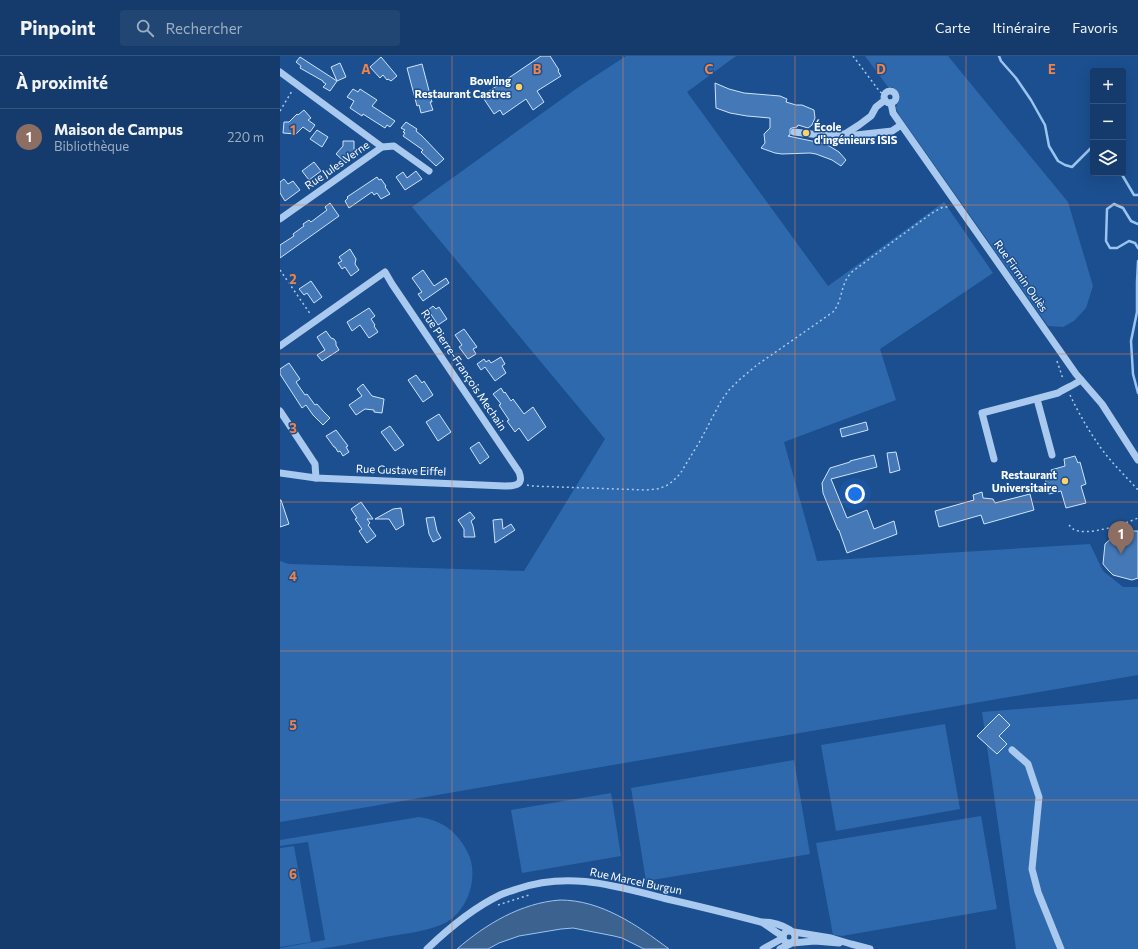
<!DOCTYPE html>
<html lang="fr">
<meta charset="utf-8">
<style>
:root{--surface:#143b6b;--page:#214673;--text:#f1f3f6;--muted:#9dadc1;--line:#33557e;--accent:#ffd166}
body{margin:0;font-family:Commissioner,sans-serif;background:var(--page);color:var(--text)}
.controls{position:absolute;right:12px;top:12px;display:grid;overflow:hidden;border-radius:4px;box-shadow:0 4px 16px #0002}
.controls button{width:36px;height:36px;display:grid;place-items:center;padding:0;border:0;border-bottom:1px solid var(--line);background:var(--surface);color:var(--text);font:20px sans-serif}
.you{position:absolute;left:575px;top:438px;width:14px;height:14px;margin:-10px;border:3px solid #fff;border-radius:50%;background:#1a73e8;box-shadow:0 0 0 6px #1a73e833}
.badge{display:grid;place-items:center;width:26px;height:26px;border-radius:50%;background:var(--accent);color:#fff;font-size:13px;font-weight:700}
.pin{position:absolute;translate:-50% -33px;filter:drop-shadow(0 1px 2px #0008)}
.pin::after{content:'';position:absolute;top:21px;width:14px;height:12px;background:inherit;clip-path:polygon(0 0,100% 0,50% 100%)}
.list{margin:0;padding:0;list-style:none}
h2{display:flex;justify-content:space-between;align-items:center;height:52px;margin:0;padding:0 16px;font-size:17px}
h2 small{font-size:13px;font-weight:400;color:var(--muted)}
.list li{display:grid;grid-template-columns:26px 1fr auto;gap:12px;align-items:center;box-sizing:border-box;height:56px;padding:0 16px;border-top:1px solid var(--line)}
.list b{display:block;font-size:15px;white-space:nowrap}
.list p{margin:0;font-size:13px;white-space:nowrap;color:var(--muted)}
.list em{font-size:13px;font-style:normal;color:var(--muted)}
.icon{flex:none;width:22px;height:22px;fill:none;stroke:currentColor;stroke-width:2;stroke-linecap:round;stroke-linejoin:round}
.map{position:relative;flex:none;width:858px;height:893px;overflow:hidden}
header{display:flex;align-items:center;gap:24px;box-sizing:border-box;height:56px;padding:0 20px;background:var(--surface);border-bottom:1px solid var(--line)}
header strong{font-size:19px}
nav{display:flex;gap:22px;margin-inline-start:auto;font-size:14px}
.search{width:280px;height:36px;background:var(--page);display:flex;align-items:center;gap:10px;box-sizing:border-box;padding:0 14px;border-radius:4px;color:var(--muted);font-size:15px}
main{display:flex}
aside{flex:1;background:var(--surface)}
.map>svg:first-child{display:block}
</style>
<header>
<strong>Pinpoint</strong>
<div class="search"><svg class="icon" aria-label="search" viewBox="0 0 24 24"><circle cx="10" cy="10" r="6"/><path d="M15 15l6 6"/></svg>Rechercher</div>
<nav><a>Carte</a><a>Itinéraire</a><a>Favoris</a></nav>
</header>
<main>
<aside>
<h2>À proximité<small></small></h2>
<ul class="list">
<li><span class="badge" style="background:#8d6e63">1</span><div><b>Maison de Campus</b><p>Bibliothèque</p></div><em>220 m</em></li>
</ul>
</aside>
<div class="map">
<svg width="858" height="893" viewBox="0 0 858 893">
<rect width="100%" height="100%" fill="#1b4f8f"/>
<!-- green -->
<g fill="#2e69ad">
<path d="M346,0H456L407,36L548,230L664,146L713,217L600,293L616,344L504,386L537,505L810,488L823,515L843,531H858V619L0,766V505L9,508L244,515L325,383L132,151L300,30Z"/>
<path d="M585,0H668L788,146L813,230L806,252L794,265L783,271L768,270L620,60L616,52L619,40L618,36L612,31H608Z"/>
<path d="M858,643V893H736L702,656Z"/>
<path d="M665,668L680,753L556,775L541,689Z"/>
<path d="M514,704L530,798L366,825L351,732Z"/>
<path d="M331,737L341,800L242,817L231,754Z"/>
<path d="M701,760L717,853L562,880L553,879L536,787Z"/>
<path d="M139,761C162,764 178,776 188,797C199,819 189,853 167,866C150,875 129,877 111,880C87,884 63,890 39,893C27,893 13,893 0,893V892L45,884L28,786L0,790V784Z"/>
<path d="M14,790L31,886L0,891V792Z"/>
</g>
<!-- water -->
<path fill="#3c6290" stroke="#9cc4f0" d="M280,844C321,844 357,869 389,893H364L342,882L334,880L293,872L281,873L239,880L219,887L208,893H177C206,868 241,847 280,844Z"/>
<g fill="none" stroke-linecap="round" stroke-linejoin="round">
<!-- stream -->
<g stroke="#9cc4f0" stroke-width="2.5">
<path d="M719,0L721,5L736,22L751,44L765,69L769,90L778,105L785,109L792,111L813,90"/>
<path d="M841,117L854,139H858"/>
<path d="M858,168L851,165L843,152L834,148L827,153L826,185L830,192H837L849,185L855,187L858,192"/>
<path d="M858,205L857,226V256L851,285L853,318L858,337"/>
</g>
</g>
<!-- building -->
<g fill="#4478b7" stroke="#cfe3fa">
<path d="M261,0H270L279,14L278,15L281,20L257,35L264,46L253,54L246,43L223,59L220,54L214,58L202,40Z"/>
<path d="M20,1L57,25L50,35L43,31L46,28L43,26V25L20,12L21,10L16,6Z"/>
<path d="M101,1L117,20L111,25L108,23L107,24L103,19L100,22L90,11Z"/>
<path d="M60,7L66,21L57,25L51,11Z"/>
<path d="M142,8L152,46H150L153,54L141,57L139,49L137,50L127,12Z"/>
<path d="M435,27L449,33L464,37L500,40L507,43L506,46L516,49H522L534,54L535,62L532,69L528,72L518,69L517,71L512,72L510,73V79L508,80L546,88L559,96L566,104L561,110L552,104L536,98L530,97L502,98L495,97L481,92L485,87L484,78L490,72V62L467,60L450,57L436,52Z"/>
<path d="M73,33L78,36L80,33L97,44L92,50L115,65L110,71L107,69L105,72L83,58L82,60L70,52L74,45L67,41Z"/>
<path d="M24,54L31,62L28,64L35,69L30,76L23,71L16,78L3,77L4,66H9L17,58L18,59Z"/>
<path d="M126,66L137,73L136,75L142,80L164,103L156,110L141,96L143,94L123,80L125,77L123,76L125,74L121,72Z"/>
<path d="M37,74L48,81L42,91L30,83Z"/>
<path d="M63,85H74V98L66,107L56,98L63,90Z"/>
<path d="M34,106L41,115L29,124L22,115Z"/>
<path d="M136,115L142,123L125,134L116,121L123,116L127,122Z"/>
<path d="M97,121L99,124L101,123L106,130L105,131L110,138L101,143L97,137L94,139L92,136L69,152L65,145L68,142L67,141Z"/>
<path d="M4,123L8,128L13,125L20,134L5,145L0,137V126Z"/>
<path d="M50,147L59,160L0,202V189L14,180L13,178L24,170L23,168L29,164L31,166L47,154L45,151Z"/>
<path d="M70,193L76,203L75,208L79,214L71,220L65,211L62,213L58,207L62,205L59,201Z"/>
<path d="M143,214L154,230L166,222L169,227L143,245L138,238L142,236L132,222Z"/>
<path d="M31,225L42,241L34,247L27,237L24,239L19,233Z"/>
<path d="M153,250L156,253L159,251L167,263L158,269L148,254Z"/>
<path d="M89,252L95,260L91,263L95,269L94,270L98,276L89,282L80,269L72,275L67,266Z"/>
<path d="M184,273L197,291L193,293L196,298L188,303L179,291L182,289L175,279Z"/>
<path d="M46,275L51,282L54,283L56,286V289L59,294L42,305L37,299L45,294L37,281Z"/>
<path d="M221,301L225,308L222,310L226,317L215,325L205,311L201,314L197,308L204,303L206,306L209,304L211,307Z"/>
<path d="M9,307L20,323L16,326L25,339L27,338L35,349L37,348L43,355L50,362L43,369L33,359L26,349L22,352L0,318V313Z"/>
<path d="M136,319L142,327L144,325L153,339L143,346L128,324Z"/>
<path d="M83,328L92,340L104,343L102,357L94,356V354L85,353L76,359L69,349L82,340L77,333Z"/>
<path d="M221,332L224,337L225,336L231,345L233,343L244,358L253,351L266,371L248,385L239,372L235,376L227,365L229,364L219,349L221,348L213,338Z"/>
<path d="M159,358L171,376L158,385L146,366Z"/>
<path d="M586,366L588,374L562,381L560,373Z"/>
<path d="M110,370L124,389L115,395L101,376Z"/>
<path d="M56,374L68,390L66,391L69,396L63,400L60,395L58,396L55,391H54L46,380Z"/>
<path d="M199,386L209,401L200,408L190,392Z"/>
<path d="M616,396L620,414L610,417L607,397Z"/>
<path d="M594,399L597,411L551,423L567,462L587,454L594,473L614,465L617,478L567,497L559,474H558L543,437L542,427L550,412L570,406V405Z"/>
<path d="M795,400L798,407L800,406L806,428L801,430L806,447L786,452L781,435L769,438L765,422L773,420L771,414L785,410L784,403Z"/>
<path d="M702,436L703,442L713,443L715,447L750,438L754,454L704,468L701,459L659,471L655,455L694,444L693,439Z"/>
<path d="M0,444H1L9,468L0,471Z"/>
<path d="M81,446L93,463H87L90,467L88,469L96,480L87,487L79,475L82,473L75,463L77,462L71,453Z"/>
<path d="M121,452L124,469L116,474L109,463H95L113,453Z"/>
<path d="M190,456L195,462L191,465L193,470L195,481H184V473L178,464Z"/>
<path d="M154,461L157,475L161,482L153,486L149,478L146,462Z"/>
<path d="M222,463L223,473L231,468L235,474L215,487L213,464Z"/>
<path d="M844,475H858V522L852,524L833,519L828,514L823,508L825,488L836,478Z"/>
<path d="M719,658L730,669L719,680L727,688L717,698L697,680Z"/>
</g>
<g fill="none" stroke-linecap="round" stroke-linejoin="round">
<!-- path -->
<g stroke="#a9c9ee" stroke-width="1.5" stroke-dasharray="2 3" stroke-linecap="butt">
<path d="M573,0L600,36L602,37"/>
<path d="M0,55L12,35"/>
<path d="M0,214L31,259"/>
<path d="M777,305L783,323"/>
<path d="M790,339C801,362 816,388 833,407C841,416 850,425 858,434"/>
<path d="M247,429L251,430L366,434L377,433L386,430L393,425L400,418L420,385L441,345L449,334L459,324L477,309L553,256C564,243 559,228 573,215L652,157L663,151H670"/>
<path d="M789,469C790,470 792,472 793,473C806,481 845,468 858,462"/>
<path d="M218,849L249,839"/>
</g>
<!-- minor -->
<g stroke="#a9c9ee" stroke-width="7">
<path d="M0,16L102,91L0,163"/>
<circle cx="610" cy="41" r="6"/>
<path d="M611,47L613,57L796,318L822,348L858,404"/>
<path d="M514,76L540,79L565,78L576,79L612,75L621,69"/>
<path d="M565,78L579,69L591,60L596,51L605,44"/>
<path d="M102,91L114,90L149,115"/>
<path d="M0,290L105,216L112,228L239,416C244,429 236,430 225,430L36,422L0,417"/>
<path d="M757,343L772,399"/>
<path d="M0,355L35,408L36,422"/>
<path d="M714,403L702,357L778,337C786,332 794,329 801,324"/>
<path d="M732,694L748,708L759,741L752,813L758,836L781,893"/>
<path d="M483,867C490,871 496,877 503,880"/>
<circle cx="509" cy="881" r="6"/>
<path d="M514,876L551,882L571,888L590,893"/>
<path d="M512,887L535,885L559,887"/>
<path d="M147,893C169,872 193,852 220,839C226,836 232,835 237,833C290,815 335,830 387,843C418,850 450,858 481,866C492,866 501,868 510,874"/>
<path d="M483,893L503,882"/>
<path d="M500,893L510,888"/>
</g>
</g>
<!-- grid -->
<path fill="none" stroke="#ee8249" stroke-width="1" stroke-opacity="0.55" d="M172,0V893M343,0V893M515,0V893M686,0V893M0,149H858M0,298H858M0,446H858M0,595H858M0,744H858"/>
<!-- markers -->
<g fill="#ffd166" stroke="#1b4f8f" stroke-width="1.5">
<circle cx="239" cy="31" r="4"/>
<circle cx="526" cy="77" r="4"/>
<circle cx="785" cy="425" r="4"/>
</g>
<g text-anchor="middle" stroke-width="3" stroke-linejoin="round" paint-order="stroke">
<!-- poi labels -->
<g font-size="11" font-weight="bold" fill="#fff" stroke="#1b4f8f" text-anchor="end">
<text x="231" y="29">Bowling<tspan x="231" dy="13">Restaurant Castres</tspan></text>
<text x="534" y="75" text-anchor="start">École<tspan x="534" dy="13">d'ingénieurs ISIS</tspan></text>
<text x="777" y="423">Restaurant<tspan x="777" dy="13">Universitaire</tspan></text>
</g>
<!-- street labels -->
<g font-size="11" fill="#fff" stroke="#1b4f8f">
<text transform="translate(57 109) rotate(-35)" y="4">Rue Jules Verne</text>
<text transform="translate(741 220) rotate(55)" y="4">Rue Firmin Oulès</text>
<text transform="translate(184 314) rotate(56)" y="4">Rue Pierre-François Mechain</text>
<text transform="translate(121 414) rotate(2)" y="4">Rue Gustave Eiffel</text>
<text transform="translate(356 825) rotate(12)" y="4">Rue Marcel Burgun</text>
</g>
</g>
<g font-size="13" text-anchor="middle" font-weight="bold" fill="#ee8249" stroke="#1b4f8f" stroke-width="3" stroke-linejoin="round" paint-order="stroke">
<text x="86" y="18">A</text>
<text x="257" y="18">B</text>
<text x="429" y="18">C</text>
<text x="601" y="18">D</text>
<text x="772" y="18">E</text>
<text x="13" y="79">1</text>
<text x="13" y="228">2</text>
<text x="13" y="377">3</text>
<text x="13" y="525">4</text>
<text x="13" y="674">5</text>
<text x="13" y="823">6</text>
</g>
</svg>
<div class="controls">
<button>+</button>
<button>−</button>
<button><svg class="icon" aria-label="layers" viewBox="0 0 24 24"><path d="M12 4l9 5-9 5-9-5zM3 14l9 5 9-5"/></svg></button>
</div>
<div class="you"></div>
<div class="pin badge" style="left:841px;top:498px;background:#8d6e63">1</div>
</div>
</main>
